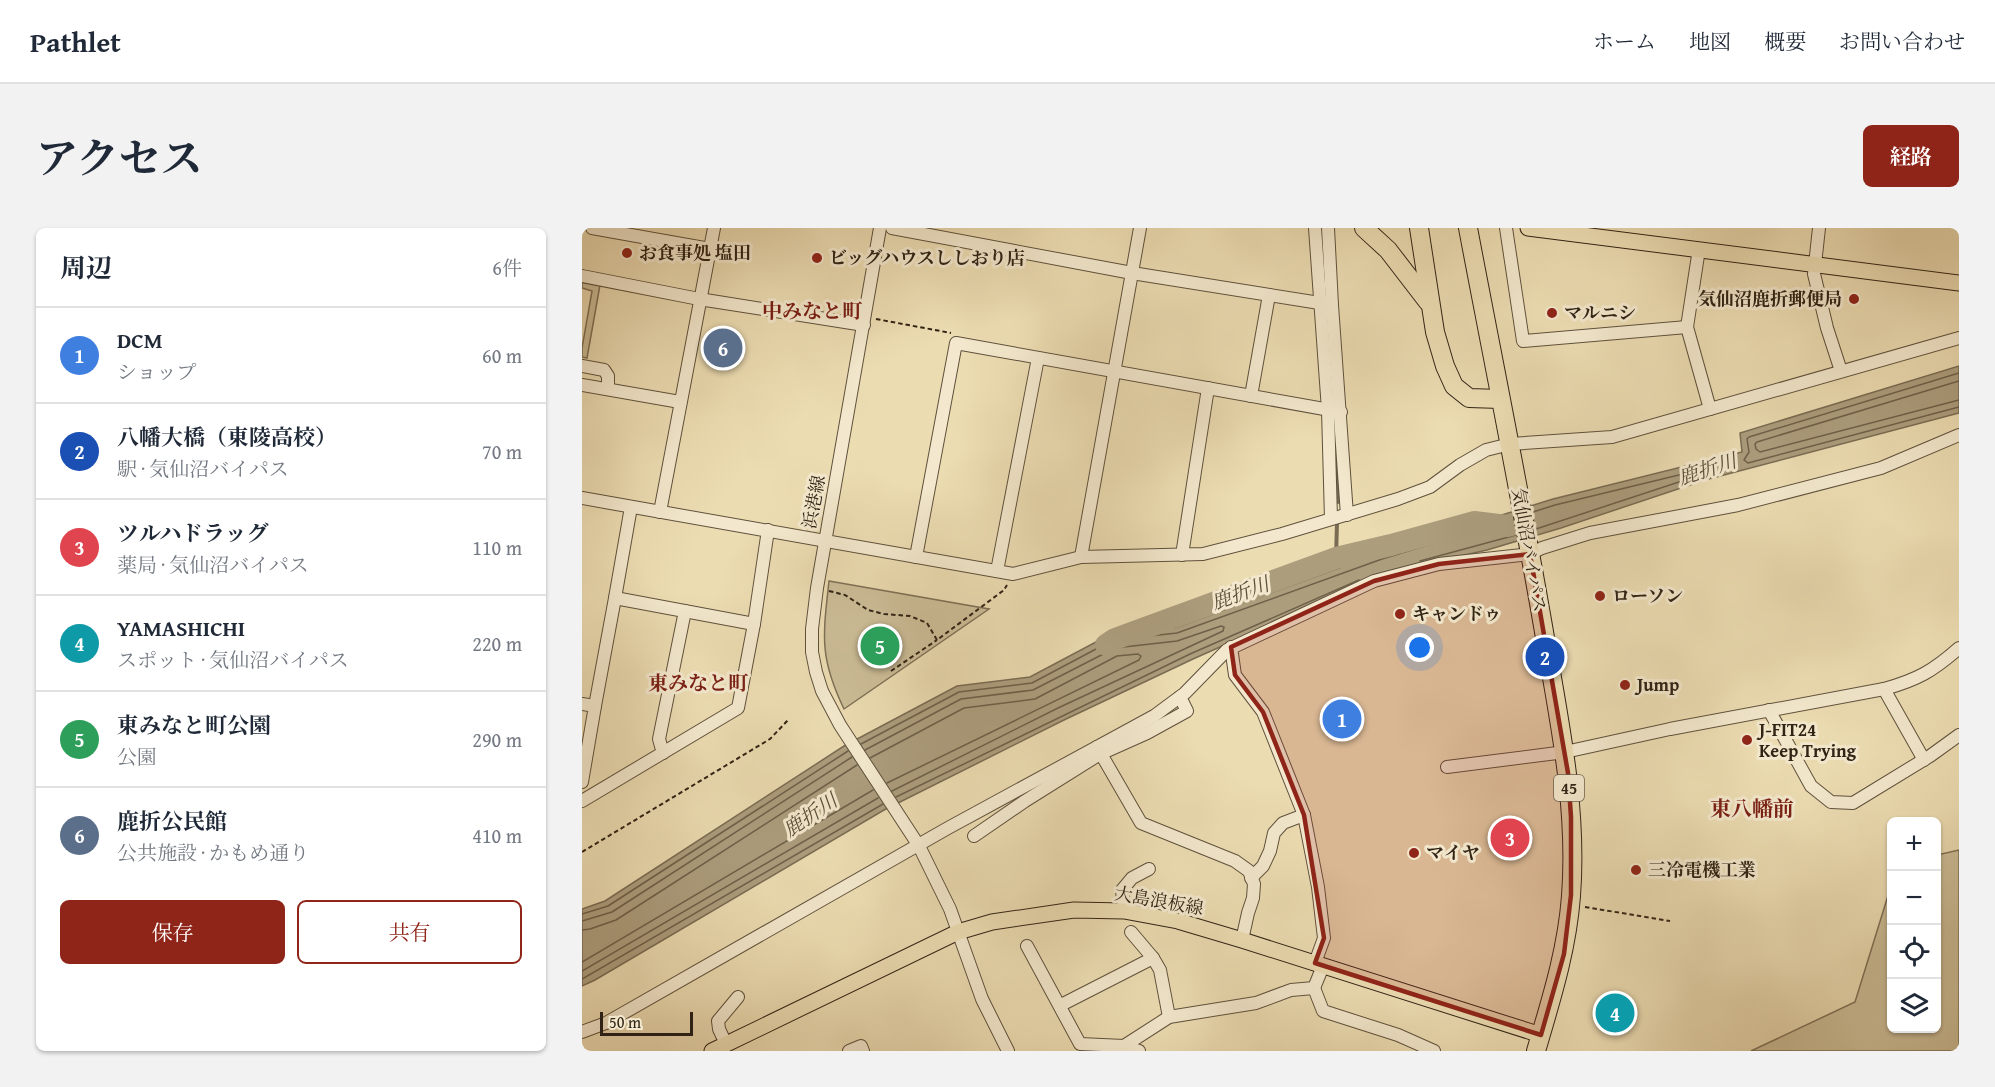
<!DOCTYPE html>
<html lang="ja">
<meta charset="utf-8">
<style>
:root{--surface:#fff;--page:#f2f2f3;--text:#1f2937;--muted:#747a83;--line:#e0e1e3;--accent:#8f2418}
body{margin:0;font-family:"Gentium Book Plus","Noto Serif JP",serif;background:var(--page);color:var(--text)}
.controls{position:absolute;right:18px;bottom:18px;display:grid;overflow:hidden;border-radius:9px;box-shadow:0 2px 4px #0004}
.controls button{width:54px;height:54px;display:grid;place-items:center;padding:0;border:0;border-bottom:2px solid var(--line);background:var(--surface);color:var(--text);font:30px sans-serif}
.scale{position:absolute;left:18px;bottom:15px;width:93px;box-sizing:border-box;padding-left:6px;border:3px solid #302315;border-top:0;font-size:16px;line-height:21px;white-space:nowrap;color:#302315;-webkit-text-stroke:4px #f3e8cd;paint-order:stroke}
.you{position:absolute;left:838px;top:420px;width:21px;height:21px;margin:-15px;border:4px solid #fff;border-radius:50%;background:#1a73e8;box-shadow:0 0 0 9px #1a73e833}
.badge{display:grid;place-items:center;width:39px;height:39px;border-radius:50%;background:var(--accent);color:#fff;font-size:20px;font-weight:700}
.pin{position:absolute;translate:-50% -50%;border:3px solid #fff;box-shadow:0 2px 6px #0006}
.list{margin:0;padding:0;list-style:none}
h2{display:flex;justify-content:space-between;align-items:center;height:78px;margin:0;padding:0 24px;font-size:26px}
h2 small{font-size:20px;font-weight:400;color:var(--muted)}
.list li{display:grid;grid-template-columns:39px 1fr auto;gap:18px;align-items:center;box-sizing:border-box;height:96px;padding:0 24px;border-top:2px solid var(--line)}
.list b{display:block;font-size:22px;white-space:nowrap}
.list p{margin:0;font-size:20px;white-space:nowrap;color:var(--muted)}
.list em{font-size:20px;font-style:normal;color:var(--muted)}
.actions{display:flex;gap:12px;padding:18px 24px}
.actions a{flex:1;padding:14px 0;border:2px solid var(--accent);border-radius:9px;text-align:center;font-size:21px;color:var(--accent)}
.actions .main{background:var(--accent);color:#fff}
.icon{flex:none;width:33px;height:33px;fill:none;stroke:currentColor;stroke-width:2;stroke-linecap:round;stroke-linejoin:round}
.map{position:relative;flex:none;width:1377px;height:823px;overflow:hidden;border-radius:9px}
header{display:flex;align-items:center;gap:36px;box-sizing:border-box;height:84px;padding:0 30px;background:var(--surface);border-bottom:2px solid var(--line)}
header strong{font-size:28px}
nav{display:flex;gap:33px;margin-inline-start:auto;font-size:21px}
.intro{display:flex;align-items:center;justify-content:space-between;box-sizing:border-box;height:144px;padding:0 36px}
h1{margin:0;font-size:42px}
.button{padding:15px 27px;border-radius:9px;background:var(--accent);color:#fff;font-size:21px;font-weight:700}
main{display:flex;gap:36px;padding:0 36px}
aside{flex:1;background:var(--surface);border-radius:9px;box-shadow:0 2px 4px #0004}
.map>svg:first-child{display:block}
</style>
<header>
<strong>Pathlet</strong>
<nav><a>ホーム</a><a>地図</a><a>概要</a><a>お問い合わせ</a></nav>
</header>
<div class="intro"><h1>アクセス</h1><a class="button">経路</a></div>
<main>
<aside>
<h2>周辺<small>6件</small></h2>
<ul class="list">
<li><span class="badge" style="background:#3f7fe0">1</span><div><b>DCM</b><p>ショップ</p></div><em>60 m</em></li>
<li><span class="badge" style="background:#1a4fb4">2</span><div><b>八幡大橋（東陵高校）</b><p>駅 · 気仙沼バイパス</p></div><em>70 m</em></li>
<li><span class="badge" style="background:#e0444e">3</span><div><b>ツルハドラッグ</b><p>薬局 · 気仙沼バイパス</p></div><em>110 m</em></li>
<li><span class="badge" style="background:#0f9aa8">4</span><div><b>YAMASHICHI</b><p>スポット · 気仙沼バイパス</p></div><em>220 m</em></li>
<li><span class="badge" style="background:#2e9e5b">5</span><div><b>東みなと町公園</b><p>公園</p></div><em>290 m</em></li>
<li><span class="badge" style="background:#5c6f8a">6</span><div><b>鹿折公民館</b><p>公共施設 · かもめ通り</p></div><em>410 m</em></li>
</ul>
<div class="actions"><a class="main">保存</a><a>共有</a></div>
</aside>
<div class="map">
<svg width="1377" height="823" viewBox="0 0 1377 823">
<rect width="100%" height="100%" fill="#ecdcb2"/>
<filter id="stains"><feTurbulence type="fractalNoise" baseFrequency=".00333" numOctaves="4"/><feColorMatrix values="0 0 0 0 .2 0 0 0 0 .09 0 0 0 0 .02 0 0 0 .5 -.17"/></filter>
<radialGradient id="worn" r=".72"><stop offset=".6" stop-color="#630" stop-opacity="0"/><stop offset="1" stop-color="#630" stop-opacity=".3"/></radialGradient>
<!-- green -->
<g fill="#ccbd97" stroke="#7e7056" stroke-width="1.5">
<path d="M0,54L18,57L5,130L0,129V120L10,63L0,60Z"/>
<path d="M247,353L407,381L262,481C237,429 241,408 247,353Z"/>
<path d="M1377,622V823H1169L1273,774L1309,658L1310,800H1354L1355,627Z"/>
</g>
<!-- water -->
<path fill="#ac9d7d" stroke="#7a6c53" stroke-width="1.5" d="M1377,138V185L1123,252L979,300L905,322L865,331L773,359L611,431L482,492L302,582L13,752L0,758V681L23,673L262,518L375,458L448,449L529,406L593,400L798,325L971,271L1160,224L1158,205Z"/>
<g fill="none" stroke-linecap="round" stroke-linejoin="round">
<!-- shore -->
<g stroke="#6e6049" stroke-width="1.5">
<path d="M1377,145L1167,209L1165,211L1167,224L1162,232L1166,235L1377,179"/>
<path d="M1377,153L1175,214L1173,216L1174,221L1178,224L1377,172"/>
<path d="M951,284L973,277L1101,246L1105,248L1103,252L954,301"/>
<path d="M838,333L934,307"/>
<path d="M279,516L377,464L450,455L531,412L595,405L800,331L931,291"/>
<path d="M283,522L379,471L451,462L533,420L595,413L639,398L642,399L641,403L476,480L310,563"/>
<path d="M288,530L382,480L453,471L535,428L556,426L559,428L557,432L305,555"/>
<path d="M314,569L608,426L777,352"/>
<path d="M0,686L26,678L266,523"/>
<path d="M0,693L30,684L270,529"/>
<path d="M0,702L8,701L34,692L275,537"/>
<path d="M0,734L291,562"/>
<path d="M0,743L296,570"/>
<path d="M0,751L301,576"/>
</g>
<!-- stream -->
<g stroke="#7a6c53" stroke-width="4">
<path d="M753,233L756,274"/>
<path d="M754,330L755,295"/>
</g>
<!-- river -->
<path stroke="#ac9d7d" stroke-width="22" d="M524,417L533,411L754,330L809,317L892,294L925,298L929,297"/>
<!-- minor casing -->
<g stroke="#5f513c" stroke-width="14">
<g id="minor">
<path d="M10,0L128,21"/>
<path d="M298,0L235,360L230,401V424L234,444L240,463L258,497L337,618L368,681L400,771L426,823"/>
<path d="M310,0L550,45L750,77"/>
<path d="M733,0L746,182L749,291"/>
<path d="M746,0L750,77L765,287"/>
<path d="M924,0L941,113L1105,99"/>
<path d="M1237,0L1232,46L1245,100L1259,143"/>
<path d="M1117,21L1105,99L1128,181"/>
<path d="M0,48L117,71L282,97"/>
<path d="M0,138L22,142L26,148V161"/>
<path d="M0,157L98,174"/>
<path d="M669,168L687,67"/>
<path d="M0,270L431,346L499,329L621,326L700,306L816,271L848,259L878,237L904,222L928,216L1030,209L1377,110"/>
<path d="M78,284L132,0"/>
<path d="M600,327L626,160"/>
<path d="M334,329L374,115L759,184"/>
<path d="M499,329L558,0"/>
<path d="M415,343L456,130"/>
<path d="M33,370L49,279"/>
<path d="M649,419L653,447L681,484L722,587L736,659L742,710L733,735"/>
<path d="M1302,461L1342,532"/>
<path d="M0,476L13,478L0,554"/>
<path d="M13,478L33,370L172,396"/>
<path d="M1187,482L1229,558L1249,574L1271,575L1348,528L1377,507"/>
<path d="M515,519L559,595L653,633L667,643L672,656L671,670L666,685L660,712"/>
<path d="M81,525L77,511L103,383"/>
<path d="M865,539L983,524L1088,501L1302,461C1335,452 1351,443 1377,420"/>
<path d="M0,573L156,480L172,396L186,302"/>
<path d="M392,608L443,573L518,526L565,505L605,483L598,469"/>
<path d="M669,650L681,638L688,623L692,605L701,595L722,587"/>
<path d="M542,683L540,662L550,650L567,641"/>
<path d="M549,704L571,730L578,742L587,789"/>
<path d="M445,718L498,816L542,818L557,823"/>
<path d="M732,760L741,738"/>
<path d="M479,777L571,730"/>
<path d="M0,804L24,795L366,600L572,488L603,465L645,422L792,353L857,336L948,326L960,320L1008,305L1156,277L1299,240L1377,207"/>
<path d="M144,816L137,801L136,793L156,769"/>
<path d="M542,818L587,789L674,775L709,762L732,760L741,783L816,807L852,823"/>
<path d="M267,823L279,818L281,823"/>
</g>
</g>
<!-- major casing -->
<g stroke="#302315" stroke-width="17">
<g id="major">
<path d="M946,0L1377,55"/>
<path d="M130,823L376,704L410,694L492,682L542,683L596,693L660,712L959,807"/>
</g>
</g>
<!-- highway casing -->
<g stroke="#302315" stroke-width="20">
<g id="highway">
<path d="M782,0L806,22L846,74"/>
<path d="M837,0L853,104L863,138L872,158L887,170L918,171"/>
<path d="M886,0C911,132 938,265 961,398C976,487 996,577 989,668C985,722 969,772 954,823"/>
</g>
</g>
<!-- path -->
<g stroke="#302315" stroke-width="2" stroke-dasharray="4.5 3" stroke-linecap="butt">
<path d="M294,91L369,105"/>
<path d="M247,363L263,367L286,382L302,386L328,388L345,395L355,412L422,362L425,357"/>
<path d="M309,443L355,412"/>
<path d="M0,624L188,511L207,491"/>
<path d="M1003,679L1088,693"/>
</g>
<!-- minor -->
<use href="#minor" stroke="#f3e8cd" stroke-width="12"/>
<!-- major -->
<use href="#major" stroke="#ecdcb2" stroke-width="15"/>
<!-- highway -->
<use href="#highway" stroke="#ecdcb2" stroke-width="18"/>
</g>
<!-- marked area -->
<path fill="#8f2418" fill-opacity="0.2" stroke="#8f2418" stroke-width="4.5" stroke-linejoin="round" d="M948,326L986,545L989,589V667L982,726L959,807L733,735L742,710L722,587L681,484L653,447L649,419L792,353L857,336Z"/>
<!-- markers -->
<g fill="#8f2418" stroke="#f3e8cd" stroke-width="2">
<circle cx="45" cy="25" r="6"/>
<circle cx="235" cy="30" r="6"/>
<circle cx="1272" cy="71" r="6"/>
<circle cx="970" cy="85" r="6"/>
<circle cx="1018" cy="368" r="6"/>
<circle cx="818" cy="386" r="6"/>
<circle cx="1043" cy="457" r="6"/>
<circle cx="1165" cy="512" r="6"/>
<circle cx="832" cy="625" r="6"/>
<circle cx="1054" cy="642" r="6"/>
</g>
<g text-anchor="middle" stroke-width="6" stroke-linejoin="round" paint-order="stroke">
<!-- shield labels -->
<rect fill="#f3e8cd" stroke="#6a5e4c" stroke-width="1.5" x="972" y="547" width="30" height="26" rx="4.5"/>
<g font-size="16" font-weight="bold" fill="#302315">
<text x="987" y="566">45</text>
</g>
<!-- poi labels -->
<g font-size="18" font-weight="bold" fill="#302315" stroke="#f3e8cd" text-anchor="start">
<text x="57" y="31">お食事処 塩田</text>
<text x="247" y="36">ビッグハウスししおり店</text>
<text x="1260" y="77" text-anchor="end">気仙沼鹿折郵便局</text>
<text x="982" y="91">マルニシ</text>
<text x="1030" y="374">ローソン</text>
<text x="830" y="392">キャンドゥ</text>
<text x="1055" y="463">Jump</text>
<text x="1177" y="508">J-FIT24<tspan x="1177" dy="21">Keep Trying</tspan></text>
<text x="844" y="631">マイヤ</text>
<text x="1066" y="648">三冷電機工業</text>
</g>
<!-- street labels -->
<g font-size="18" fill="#302315" stroke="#f3e8cd">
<text transform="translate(232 274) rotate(-79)" y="6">浜港線</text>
<text transform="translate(947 322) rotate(80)" y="6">気仙沼バイパス</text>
<text transform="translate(577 673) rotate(10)" y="6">大島浪板線</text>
</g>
<!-- neighbourhood labels -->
<g font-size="20" font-weight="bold" fill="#7a1f14" stroke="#f3e8cd">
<text x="230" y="90">中みなと町</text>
<text x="116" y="462">東みなと町</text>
</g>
<!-- water labels -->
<g font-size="20" font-style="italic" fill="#5b4e39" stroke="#f3e8cd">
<text transform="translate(1125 241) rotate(-18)" y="7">鹿折川</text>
<text transform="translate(658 365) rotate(-20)" y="7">鹿折川</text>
<text transform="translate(228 587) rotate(-34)" y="7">鹿折川</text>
</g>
<!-- quarter labels -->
<g font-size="21" font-weight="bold" fill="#7a1f14" stroke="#f3e8cd">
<text x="1170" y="588">東八幡前</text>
</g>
</g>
<rect width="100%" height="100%" filter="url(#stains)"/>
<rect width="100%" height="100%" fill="url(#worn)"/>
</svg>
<div class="controls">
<button>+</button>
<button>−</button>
<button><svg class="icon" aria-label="locate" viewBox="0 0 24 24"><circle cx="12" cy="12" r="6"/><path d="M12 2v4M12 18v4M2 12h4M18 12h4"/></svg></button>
<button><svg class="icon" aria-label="layers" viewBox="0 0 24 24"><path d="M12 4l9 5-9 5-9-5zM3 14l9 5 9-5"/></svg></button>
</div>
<div class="scale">50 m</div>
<div class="you"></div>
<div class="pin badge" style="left:760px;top:491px;background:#3f7fe0">1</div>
<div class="pin badge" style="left:963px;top:429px;background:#1a4fb4">2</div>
<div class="pin badge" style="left:928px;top:610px;background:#e0444e">3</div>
<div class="pin badge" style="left:1033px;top:785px;background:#0f9aa8">4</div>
<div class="pin badge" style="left:298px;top:418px;background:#2e9e5b">5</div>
<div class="pin badge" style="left:141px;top:120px;background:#5c6f8a">6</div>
</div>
</main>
